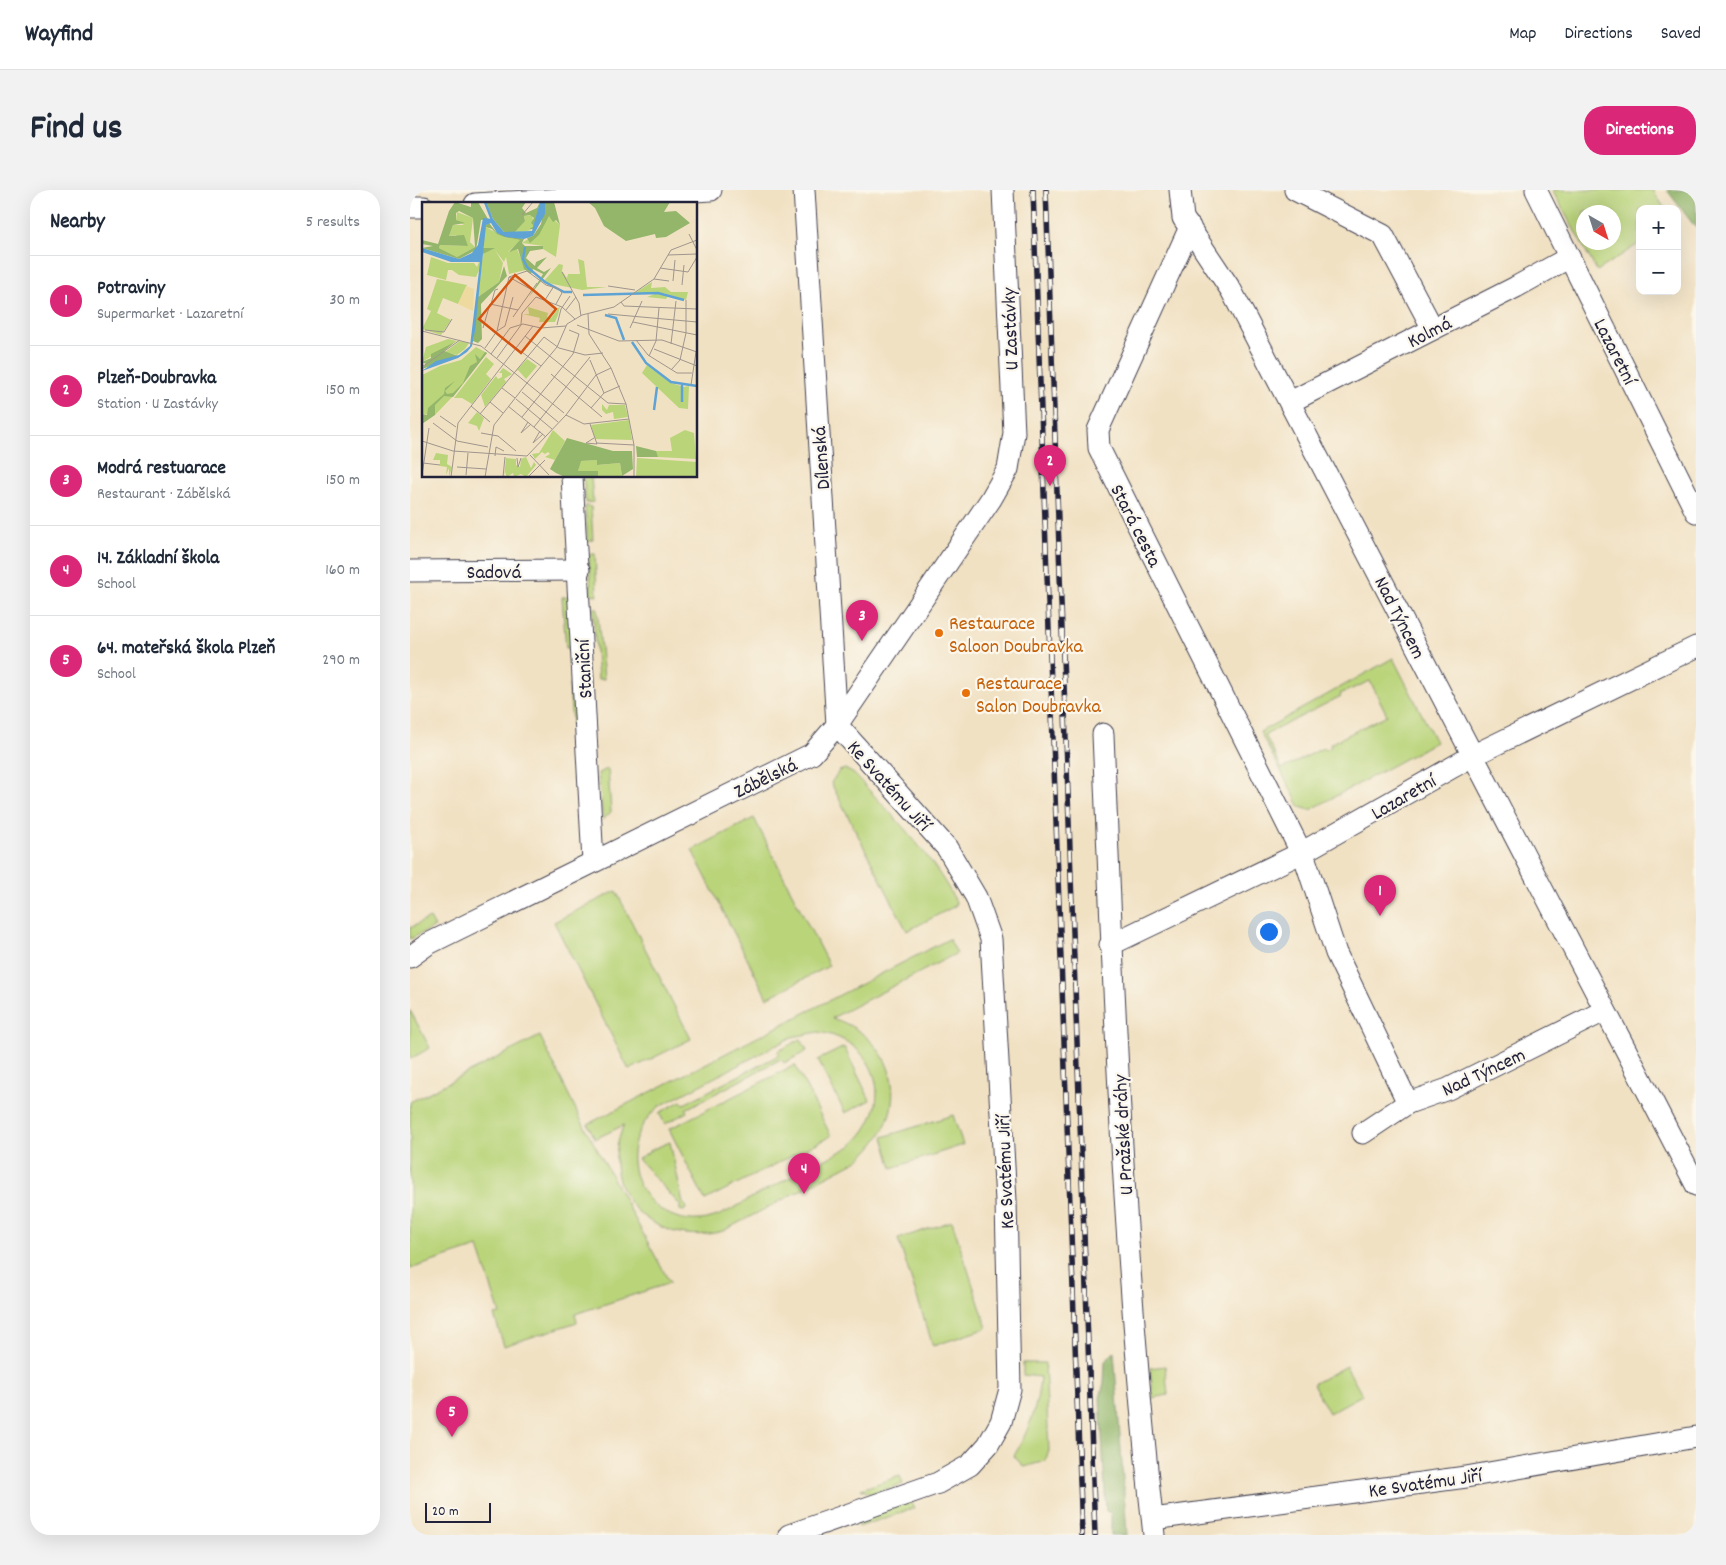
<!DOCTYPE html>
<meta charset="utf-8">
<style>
:root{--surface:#fff;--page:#f2f2f3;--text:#1f2937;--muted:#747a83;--line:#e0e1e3;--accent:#db2777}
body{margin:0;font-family:Dekko,sans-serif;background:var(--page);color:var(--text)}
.controls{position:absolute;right:15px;top:15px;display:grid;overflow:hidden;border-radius:10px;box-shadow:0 5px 20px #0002}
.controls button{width:45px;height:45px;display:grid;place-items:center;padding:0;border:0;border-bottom:1px solid var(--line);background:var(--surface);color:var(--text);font:25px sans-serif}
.compass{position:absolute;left:1166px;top:15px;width:45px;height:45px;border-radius:50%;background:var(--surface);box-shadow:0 5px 20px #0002;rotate:141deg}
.scale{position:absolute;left:15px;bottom:12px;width:66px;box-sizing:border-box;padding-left:5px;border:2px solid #22223b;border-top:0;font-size:14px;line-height:18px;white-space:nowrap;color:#22223b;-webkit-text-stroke:4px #fbf7ec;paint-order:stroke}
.you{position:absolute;left:858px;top:741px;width:18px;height:18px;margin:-12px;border:4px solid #fff;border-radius:50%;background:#1a73e8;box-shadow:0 0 0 8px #1a73e833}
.badge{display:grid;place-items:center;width:32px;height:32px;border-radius:50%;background:var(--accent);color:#fff;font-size:16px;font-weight:700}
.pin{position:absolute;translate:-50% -41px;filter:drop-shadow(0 1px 2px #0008)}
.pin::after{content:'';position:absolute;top:26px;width:18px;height:15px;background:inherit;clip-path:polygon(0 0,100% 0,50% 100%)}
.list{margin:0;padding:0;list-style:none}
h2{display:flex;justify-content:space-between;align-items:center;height:65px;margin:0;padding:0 20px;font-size:21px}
h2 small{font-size:16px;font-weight:400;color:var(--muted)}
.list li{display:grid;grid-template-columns:32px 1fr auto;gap:15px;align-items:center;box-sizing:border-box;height:90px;padding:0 20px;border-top:1px solid var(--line)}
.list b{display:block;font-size:19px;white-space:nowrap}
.list p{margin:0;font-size:16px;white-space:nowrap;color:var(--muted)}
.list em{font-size:16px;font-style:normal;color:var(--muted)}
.map{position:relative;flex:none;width:1286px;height:1345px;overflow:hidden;border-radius:20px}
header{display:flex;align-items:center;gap:30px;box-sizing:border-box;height:70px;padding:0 25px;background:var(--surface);border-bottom:1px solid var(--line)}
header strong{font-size:24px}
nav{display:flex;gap:28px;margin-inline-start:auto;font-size:18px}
.intro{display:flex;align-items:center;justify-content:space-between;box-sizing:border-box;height:120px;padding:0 30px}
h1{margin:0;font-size:35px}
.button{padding:12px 22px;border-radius:20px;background:var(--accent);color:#fff;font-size:18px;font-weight:700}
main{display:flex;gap:30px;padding:0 30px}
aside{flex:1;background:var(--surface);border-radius:20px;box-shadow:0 5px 20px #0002}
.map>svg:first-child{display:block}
</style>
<header>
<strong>Wayfind</strong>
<nav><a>Map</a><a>Directions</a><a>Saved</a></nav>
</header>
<div class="intro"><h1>Find us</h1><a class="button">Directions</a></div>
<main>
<aside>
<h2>Nearby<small>5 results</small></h2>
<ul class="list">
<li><span class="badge">1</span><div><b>Potraviny</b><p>Supermarket · Lazaretní</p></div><em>30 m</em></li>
<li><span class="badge">2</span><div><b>Plzeň-Doubravka</b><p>Station · U Zastávky</p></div><em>150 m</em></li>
<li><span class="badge">3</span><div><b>Modrá restuarace</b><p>Restaurant · Zábělská</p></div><em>150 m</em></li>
<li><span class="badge">4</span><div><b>14. Základní škola</b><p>School</p></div><em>160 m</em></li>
<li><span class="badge">5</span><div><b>64. mateřská škola Plzeň</b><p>School</p></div><em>290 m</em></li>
</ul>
</aside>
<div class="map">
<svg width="1286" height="1345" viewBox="0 0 1286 1345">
<rect width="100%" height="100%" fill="#fbf7ec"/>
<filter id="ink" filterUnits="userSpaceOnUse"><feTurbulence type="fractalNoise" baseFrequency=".02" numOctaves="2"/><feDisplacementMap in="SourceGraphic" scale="10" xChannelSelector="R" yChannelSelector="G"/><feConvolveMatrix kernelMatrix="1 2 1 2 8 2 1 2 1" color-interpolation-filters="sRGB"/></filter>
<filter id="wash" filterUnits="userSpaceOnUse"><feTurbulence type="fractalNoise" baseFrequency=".0096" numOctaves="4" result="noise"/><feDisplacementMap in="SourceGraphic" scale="20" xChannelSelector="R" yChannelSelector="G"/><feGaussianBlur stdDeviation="1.12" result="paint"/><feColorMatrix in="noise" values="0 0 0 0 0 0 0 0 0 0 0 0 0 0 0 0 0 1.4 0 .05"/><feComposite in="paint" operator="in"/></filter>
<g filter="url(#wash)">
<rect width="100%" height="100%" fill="#f1e1c3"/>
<!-- green -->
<g fill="#bad47a" stroke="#6e7b5a" fill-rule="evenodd">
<path d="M1142,0H1243L1255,19H1230V53L1187,81ZM1174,22H1204V52H1174Z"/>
<path d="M173,286H181L183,312L176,313Z"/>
<path d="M175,316L181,317L183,350L178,351Z"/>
<path d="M179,364H185L187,405L181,404Z"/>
<path d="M162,406L166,458H156L152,407Z"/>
<path d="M183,418H187L194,489H188Z"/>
<path d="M983,468L1026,552L900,620L890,617L850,542ZM960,491L977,525L920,554L921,557L915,560L913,558L872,579L855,545L931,506L930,504Z"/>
<path d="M166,493L169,533L162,534L159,494Z"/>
<path d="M163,542H171V578H164Z"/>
<path d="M198,579L201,622L193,630L188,583Z"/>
<path d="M435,579L444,584C481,624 521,663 546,712L545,716L497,741L421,593L429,581Z"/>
<path d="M344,628L419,776L357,808L282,660Z"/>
<path d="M206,701L281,849L219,880L144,732Z"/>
<path d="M20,728L25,737L0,749V738Z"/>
<path d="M539,749L547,763L422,828C490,850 504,924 448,970L313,1041C246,1060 183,1002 214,935L185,949L178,934ZM408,842C469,851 488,917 439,957C409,973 379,988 348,1004C332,1013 315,1025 297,1029C263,1036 230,1012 224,979C219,953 231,932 250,916L382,847Z"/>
<path d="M0,820L20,858L0,869Z"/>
<path d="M130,846L170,928L260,1093L165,1124L167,1132L94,1156L84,1125L90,1124L68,1057L0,1079V912Z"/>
<path d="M391,849L397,861L374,873L371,869L276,919L277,922L255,934L249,923L271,911L274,914L369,865L368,861Z"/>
<path d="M434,857L460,910L435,923L408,870Z"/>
<path d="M385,875L421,946L295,1010L259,939Z"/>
<path d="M543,925L553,955L482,978L473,947Z"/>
<path d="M260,952L273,1013L277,1017L274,1021L270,1020V1015L228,969L243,959Z"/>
<path d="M542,1031L577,1138L523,1156L488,1049Z"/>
<path d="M613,1173H635L639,1261L635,1271L614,1277L604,1266C619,1240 628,1216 630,1187L613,1185Z"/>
<path d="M755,1176L758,1205L743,1208L740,1178Z"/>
<path d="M936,1176L952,1205L919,1223L903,1194Z"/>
<path d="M490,1286L493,1294L460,1304L451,1299Z"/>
<path d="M501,1310L504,1318L449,1337L447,1329Z"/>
</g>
<!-- forest -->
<g fill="#93b66a" stroke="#5a6c52">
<path d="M1257,0H1286V38Z"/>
<path d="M704,1162L717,1345H701V1323L696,1321L690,1208L694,1193L695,1171Z"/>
</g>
</g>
<g filter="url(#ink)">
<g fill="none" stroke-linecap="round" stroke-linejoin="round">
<!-- street casing -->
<g stroke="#413f4f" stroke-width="23">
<g id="street">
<path d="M394,0L427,535"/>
<path d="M770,0L773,28L821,100L1286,995"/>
<path d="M885,0L973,45L1023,139"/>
<path d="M1126,0L1286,322"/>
<path d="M65,14L301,0"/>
<path d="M0,17H14"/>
<path d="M780,37L688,240L689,258L896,672L926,763L998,913"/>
<path d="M880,212L1106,97L1158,68"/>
<path d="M162,286L183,672"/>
<path d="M0,381L169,380"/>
<path d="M693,544C704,811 714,1079 744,1345"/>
<path d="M700,755L891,663L1064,565L1286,457"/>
<path d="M0,767L18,754L402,564L427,535L581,309L598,279L604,243L593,0"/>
<path d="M953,943L998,913L1038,899L1194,821"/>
<path d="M743,1329L1056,1287L1286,1247"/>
<path d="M379,1345L528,1293L560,1275L578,1255L591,1232L600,1199L596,1011L581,749L566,707L537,658L427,535"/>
</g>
</g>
<!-- street -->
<use href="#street" stroke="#fff" stroke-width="21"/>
<!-- rail casing -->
<g stroke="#22223b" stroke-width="5.5">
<g id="rail">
<path d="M623,0L672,1345"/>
<path d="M636,0L685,1345"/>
</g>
</g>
<!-- rail -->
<use href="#rail" stroke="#fbf7ec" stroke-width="4" stroke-dasharray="11" stroke-linecap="butt"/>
</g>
</g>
<!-- markers -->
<g fill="#e8710a" stroke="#fbf7ec" stroke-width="2">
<circle cx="529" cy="443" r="5"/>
<circle cx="556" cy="503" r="5"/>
</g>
<g text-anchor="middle" stroke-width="4.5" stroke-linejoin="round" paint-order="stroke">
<!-- street labels -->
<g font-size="20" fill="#22223b" stroke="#fbf7ec">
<text transform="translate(599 139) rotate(-92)" y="7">U Zastávky</text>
<text transform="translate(1019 141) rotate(-27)" y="7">Kolmá</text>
<text transform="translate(1206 161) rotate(63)" y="7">Lazaretní</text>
<text transform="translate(410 268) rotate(-94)" y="7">Dílenská</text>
<text transform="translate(727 335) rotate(63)" y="7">Stará cesta</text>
<text x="84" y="388">Sadová</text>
<text transform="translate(991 427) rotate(63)" y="7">Nad Týncem</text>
<text transform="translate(173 479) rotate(-93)" y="7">Staniční</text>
<text transform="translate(355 587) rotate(-26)" y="7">Zábělská</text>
<text transform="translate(480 595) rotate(48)" y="7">Ke Svatému Jiří</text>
<text transform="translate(993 606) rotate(-30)" y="7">Lazaretní</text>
<text transform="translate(1073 881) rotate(-25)" y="7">Nad Týncem</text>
<text transform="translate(712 945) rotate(-93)" y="7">U Pražské dráhy</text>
<text transform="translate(594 982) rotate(-92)" y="7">Ke Svatému Jiří</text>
<text transform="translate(1015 1292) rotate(-8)" y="7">Ke Svatému Jiří</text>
</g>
<!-- food labels -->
<g font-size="20" fill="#c56008" stroke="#fbf7ec" text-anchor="start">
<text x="539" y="439">Restaurace<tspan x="539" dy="23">Saloon Doubravka</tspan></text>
<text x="566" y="499">Restaurace<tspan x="566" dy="23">Salon Doubravka</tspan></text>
</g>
</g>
<!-- overview -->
<g transform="translate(12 12)">
<rect width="275" height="275" fill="#f1e1c3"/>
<path d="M35,10L51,16L48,40L53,45L35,55L17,46L18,43L46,44L34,33L27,34L31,23H42L34,18ZM110,13L112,24L107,27L111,28L92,31L103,18L102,14ZM127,13L138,23L134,55L121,47V44L100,41L118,29ZM64,25L82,35L99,38L86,50L95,47L104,68L87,72L84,55L82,60L73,48L81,61L77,80L56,95L61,52L71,46L65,49L61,45ZM9,55L26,61H52L55,65L58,57V66L54,75L37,73L30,68H26L24,78L5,73ZM156,57L162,59L165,85H185L160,88L121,80L137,62L141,63L140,69L145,76L146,72H158ZM15,77L45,83L36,102L21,96L15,111L29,118L19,133L0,127L9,109L5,107ZM230,80L229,86L243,85L249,90H266L264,98L241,91L246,94L244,97L225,95L238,90L211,92ZM138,104L136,113L133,120H117L118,116L101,112H107L106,105L126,111L125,115L129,116ZM26,137L35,139L0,160L4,145ZM38,139L47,141L43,147L35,153L23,150ZM54,145L65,151L34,191L13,213L0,212V173L18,164L39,158ZM64,155L72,162L64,172L69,177L50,202L40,196H32ZM105,157L115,164L104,177L96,168L93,170ZM225,163L249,181L259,184L260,197L261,185L267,184L266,207L257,206L220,171ZM81,166L90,172L82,177L84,180L63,205L59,193L74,174L76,177L80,175V171H77ZM180,202L185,208L187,203H203L206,215L192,217L191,210L184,212L180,208ZM55,210L62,216L57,229L55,224L46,221ZM207,218L210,238L173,237L169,223ZM131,228L143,239L133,258L123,255L128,252L126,250L123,252L120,250L113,257L110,252L117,251ZM263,228L272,231L274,257L236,255L224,246L230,249H250L248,236ZM14,251L26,253L25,262L30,265L27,275V266L24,273L25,265L18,264V258H11ZM104,255L109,266L112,260L114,263L104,275L99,272L92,275L91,271L85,275L83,270L82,275L84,256L94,257V263L98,265L99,257ZM215,256L275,260V275H214ZM175,258L176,263L198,261L200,274L176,275V269H156L158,259Z" fill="#bad47a"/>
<path d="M33,0L49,5V0H56L66,17L59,18L54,48L37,57L0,46L11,44L0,42V38L16,42L27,9ZM37,9L51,16L53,45L35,55L17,46L18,43L46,44L42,33L27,34L31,23L43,21L34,18V11ZM64,0H104L100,6L104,11L115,6L118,0L112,27H107L112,24L109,21L112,16L108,13L102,14L103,19L92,31L82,30L71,17ZM123,0H132L138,23L134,18L131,20L127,14L117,33L108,41L105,36L111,34L119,22ZM166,0H248L242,10L254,9L268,21L244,35L234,36L233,32L204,39L182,24L173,6ZM67,21L75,31L102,37L100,41L103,44H121V47L108,49L104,56L113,64L114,60L125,55L115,66L122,70L129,66L107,95L121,72L111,67L109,72L102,67L96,47L87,50L98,38L82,35L75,32L70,27L64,25L61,46H73L61,52V34L64,23ZM82,64L85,74L59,102L60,137L56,141L51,139L56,95L77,80ZM33,140L22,149L36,154L0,167L4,162L0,160L9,156V152ZM63,150L65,151L34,191L31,195L22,194L13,203V213L0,222V212L5,213L6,206L22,192L23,186L33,179L23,189L25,192L31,191L41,181L48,164L55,160L53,152L58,157ZM145,236L191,249H210L211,267L200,274L198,261L175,263V258L159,259L156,269H176V275H143L134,271L128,267ZM214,244L234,249L236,255H215Z" fill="#93b66a" fill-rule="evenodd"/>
<path d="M44,84L52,87L51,109L36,102Z" fill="#eeda9e"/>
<path d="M118,0H123V12L111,34L102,37L84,35L75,31L69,21L64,23L53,129L50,144L45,150L36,156L0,169L14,159L37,153L48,144L58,60H29L0,50V46L37,57L50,51L56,43L61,16L71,17L82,30L110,29Z" fill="#5ea3d4"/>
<path fill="none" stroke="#5ea3d4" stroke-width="2.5" d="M63,0L70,18M103,45L101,57L105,65L123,80L142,90H150M161,93L236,91L262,98M183,113L194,116L202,138M210,140L224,161L249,180L275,184M260,183V200M232,208L235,185"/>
<path fill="none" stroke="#9e958d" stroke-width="1" d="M100,13L111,0M267,32L275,48M246,53L275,52M238,66L266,70L275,55M140,70L157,101L159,114M87,75L105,69L124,83L137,87L140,91L134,102M87,75L110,88M232,77L247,79M251,79L253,58M260,83L262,63M186,84L213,88M123,98L132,84M199,100L202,104L275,107M69,102L73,88L76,87M144,108L154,95M166,112L167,132L189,166L204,202L212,243V275M186,112L275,120M91,115L115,81M211,120L275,133M99,122L100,111L114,95L140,105L153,117M135,123L139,107L148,94M155,123L197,139L240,138L275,150M61,126L68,102L96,108M208,126L220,99M3,128L22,130L30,117M0,129L59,144L105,181L135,145L145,122L160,113L192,105L232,77L249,48L275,38M75,129L87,75M103,134L186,201L204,202M122,135L137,146L163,153L181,151M214,138L226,153L255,171H270M86,140L119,164M249,142L254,99M63,146L75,129L83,124L91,95M232,147L275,164M69,152L88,126L101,122L119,126L144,124M227,154L234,139L237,106M75,156L99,123M168,158L182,191M0,165L38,138M249,168L258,158L264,131V98M129,172L180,215M269,183L274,150M80,186L93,196M100,190L136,220M94,197L130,227M68,200L81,211M49,204L68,220M86,204L124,235M169,206L182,191L198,184M58,212L122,135M144,213L162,222L207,217M18,214L34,225M100,215L151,152L157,132L147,128M106,220L99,231L109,222M11,221L35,239L66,245M168,222L175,242L164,241L172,236M112,225L168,155M118,229L111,241L121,232M59,231L76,234L94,249M0,239L31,249L105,254L144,213L174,173L189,166M174,241L212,243M108,253L127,273M73,254L74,245L82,249M95,256L96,265L99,256M1,261L18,263M35,265L64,267M0,273L7,226M44,273L46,251M29,275L36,221L111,124M63,275L72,223L105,181L142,211M81,275L83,255M106,275L123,258"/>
<path fill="#d45411" fill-opacity="0.15" stroke="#d45411" stroke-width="2.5" d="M93,73L134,107L99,151L57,117Z"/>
<rect width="275" height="275" fill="none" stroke="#22223b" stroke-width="2.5"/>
</g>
</svg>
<div class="controls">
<button>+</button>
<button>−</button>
</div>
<svg class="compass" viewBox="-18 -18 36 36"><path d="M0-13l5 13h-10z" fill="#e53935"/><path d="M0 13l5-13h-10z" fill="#747a83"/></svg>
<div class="scale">20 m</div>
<div class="you"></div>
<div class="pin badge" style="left:970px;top:726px">1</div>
<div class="pin badge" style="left:640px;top:296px">2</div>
<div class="pin badge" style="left:452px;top:451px">3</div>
<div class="pin badge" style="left:394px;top:1004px">4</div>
<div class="pin badge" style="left:42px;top:1247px">5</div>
</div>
</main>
